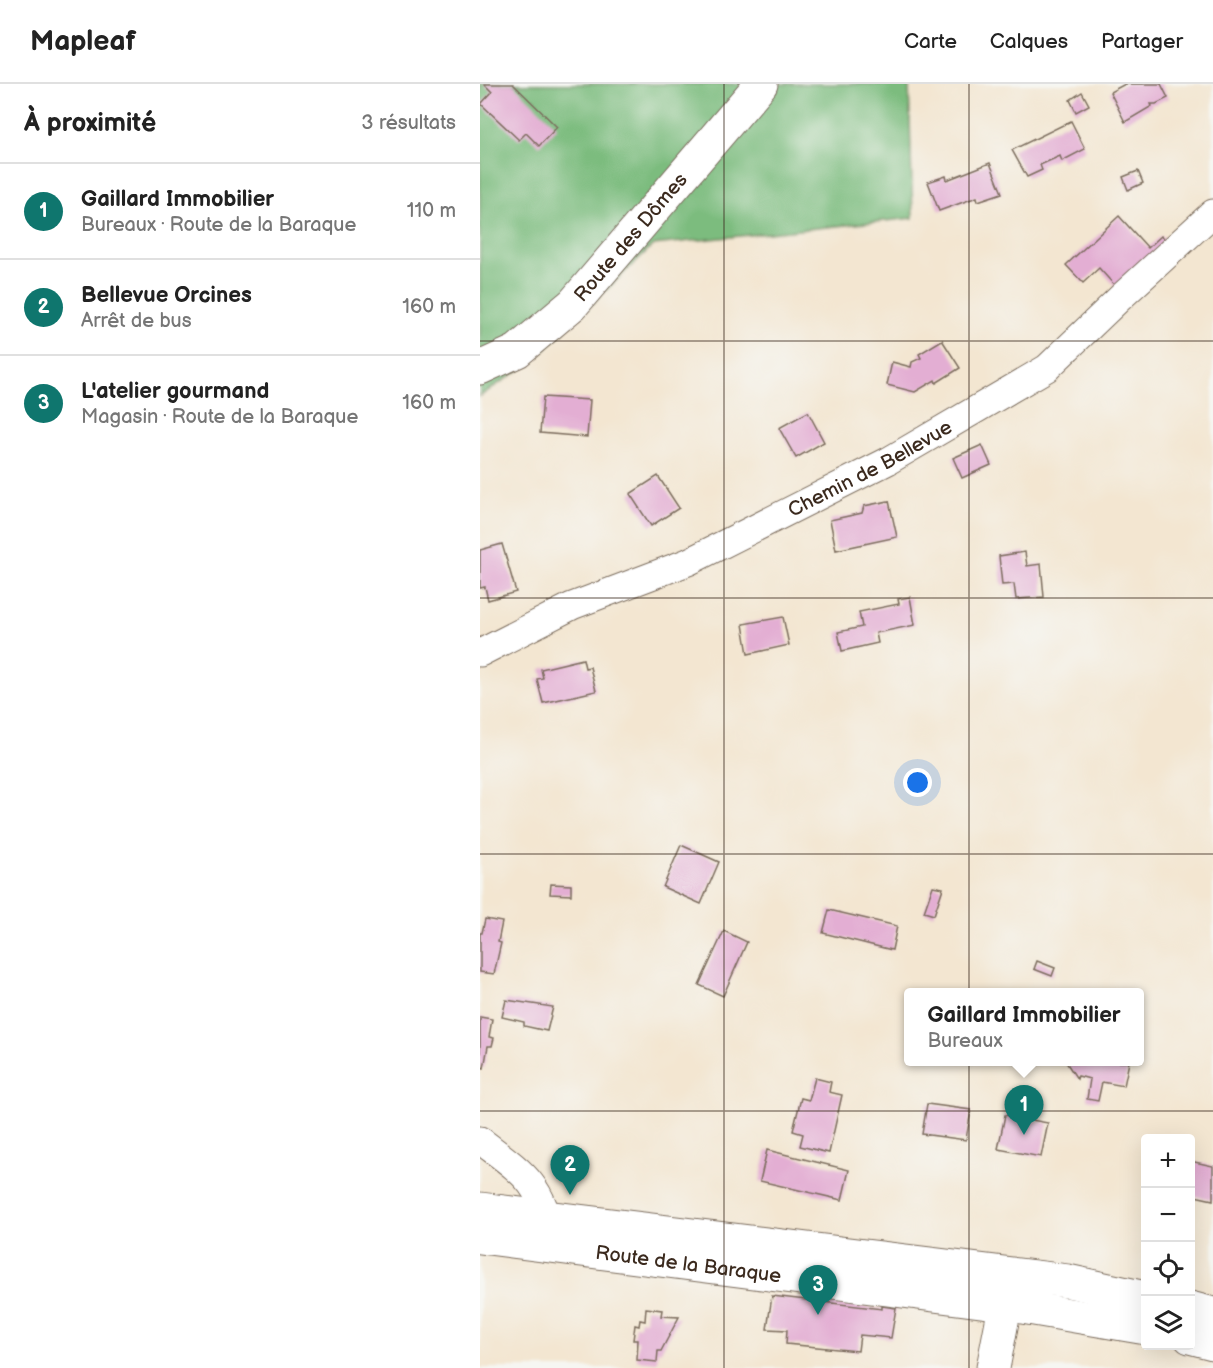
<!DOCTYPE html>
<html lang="fr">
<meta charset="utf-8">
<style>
:root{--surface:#fff;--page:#f6f6f6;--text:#222;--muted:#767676;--line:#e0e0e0;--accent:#0f766e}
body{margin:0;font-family:"Balsamiq Sans",sans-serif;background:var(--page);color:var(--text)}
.controls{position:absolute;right:18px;bottom:18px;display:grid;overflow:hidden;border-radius:6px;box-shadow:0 6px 24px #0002}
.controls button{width:54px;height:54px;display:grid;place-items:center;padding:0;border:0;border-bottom:2px solid var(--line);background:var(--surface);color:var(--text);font:30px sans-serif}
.you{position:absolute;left:438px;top:699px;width:21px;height:21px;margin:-15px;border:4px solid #fff;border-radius:50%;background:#1a73e8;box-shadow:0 0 0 9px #1a73e833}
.badge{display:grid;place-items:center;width:39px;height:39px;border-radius:50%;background:var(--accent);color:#fff;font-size:20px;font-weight:700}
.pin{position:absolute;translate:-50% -50px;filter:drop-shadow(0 2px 3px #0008)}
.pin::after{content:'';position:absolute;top:32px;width:21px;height:18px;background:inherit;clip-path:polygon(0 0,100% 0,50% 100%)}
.popup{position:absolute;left:424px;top:904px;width:240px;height:78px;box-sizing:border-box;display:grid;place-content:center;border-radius:6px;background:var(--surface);filter:drop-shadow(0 2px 4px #0005);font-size:20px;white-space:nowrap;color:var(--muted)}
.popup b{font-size:22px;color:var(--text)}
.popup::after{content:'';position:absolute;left:50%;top:100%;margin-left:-12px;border:12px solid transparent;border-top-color:var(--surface)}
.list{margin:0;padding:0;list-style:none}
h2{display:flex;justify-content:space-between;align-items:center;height:78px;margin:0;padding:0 24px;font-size:26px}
h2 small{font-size:20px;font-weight:400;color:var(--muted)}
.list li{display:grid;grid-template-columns:39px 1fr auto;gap:18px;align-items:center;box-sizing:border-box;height:96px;padding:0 24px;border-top:2px solid var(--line)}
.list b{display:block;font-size:22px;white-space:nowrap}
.list p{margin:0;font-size:20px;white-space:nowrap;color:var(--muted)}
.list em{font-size:20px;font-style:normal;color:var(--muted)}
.icon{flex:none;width:33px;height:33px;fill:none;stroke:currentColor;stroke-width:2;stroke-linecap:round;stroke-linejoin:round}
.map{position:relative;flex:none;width:733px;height:1284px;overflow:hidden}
header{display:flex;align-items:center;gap:36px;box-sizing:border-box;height:84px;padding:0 30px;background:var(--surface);border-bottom:2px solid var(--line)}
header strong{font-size:28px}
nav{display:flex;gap:33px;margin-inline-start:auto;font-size:21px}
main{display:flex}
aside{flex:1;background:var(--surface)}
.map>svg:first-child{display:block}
</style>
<header>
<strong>Mapleaf</strong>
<nav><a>Carte</a><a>Calques</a><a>Partager</a></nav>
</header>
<main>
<aside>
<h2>À proximité<small>3 résultats</small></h2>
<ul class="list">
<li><span class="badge">1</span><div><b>Gaillard Immobilier</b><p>Bureaux · Route de la Baraque</p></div><em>110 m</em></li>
<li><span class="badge">2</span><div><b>Bellevue Orcines</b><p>Arrêt de bus</p></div><em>160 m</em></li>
<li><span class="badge">3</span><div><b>L'atelier gourmand</b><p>Magasin · Route de la Baraque</p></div><em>160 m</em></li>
</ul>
</aside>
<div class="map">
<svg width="733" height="1284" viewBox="0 0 733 1284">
<rect width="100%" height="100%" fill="#f6f6f2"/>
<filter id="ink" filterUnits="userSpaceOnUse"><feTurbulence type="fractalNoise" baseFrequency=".0167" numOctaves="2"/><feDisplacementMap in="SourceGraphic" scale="12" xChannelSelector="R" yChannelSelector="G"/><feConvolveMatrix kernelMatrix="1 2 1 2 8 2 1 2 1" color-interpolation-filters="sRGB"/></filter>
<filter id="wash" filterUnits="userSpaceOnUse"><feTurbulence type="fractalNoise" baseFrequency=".008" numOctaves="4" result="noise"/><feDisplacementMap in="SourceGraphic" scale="24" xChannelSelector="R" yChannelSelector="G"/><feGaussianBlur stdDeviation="1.35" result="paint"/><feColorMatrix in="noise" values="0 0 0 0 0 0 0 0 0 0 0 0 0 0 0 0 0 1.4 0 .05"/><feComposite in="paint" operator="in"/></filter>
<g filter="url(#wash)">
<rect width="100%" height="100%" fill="#f3e6d1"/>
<!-- forest -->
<path fill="#7bbc7e" stroke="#5b734e" stroke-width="1.5" d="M0,0H429L433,134L173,161L53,277L0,312Z"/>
<g id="blocks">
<!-- building -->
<g fill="#e3aed3">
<path d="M4,0H33L77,43L59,62L46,49L39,56L1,20L12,8Z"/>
<path d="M645,0H681L688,14L676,20H671L672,22L645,38L630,8Z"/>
<path d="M602,8L609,21L596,28L590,16Z"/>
<path d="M591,37L605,65L582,77L580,72L560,81L562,86L547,93L532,66Z"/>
<path d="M510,79L522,109L498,117L497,113L459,127L448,98L466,92L467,96Z"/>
<path d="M658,87L663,99L648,106L643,93Z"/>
<path d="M639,132L668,164L681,152L686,157L636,203L619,184L603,199L586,181Z"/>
<path d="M462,256L480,284L456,299L455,296L435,308L407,301L412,278L431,283L432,278L441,274L439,270Z"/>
<path d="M63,313L110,316L107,353L60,349Z"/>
<path d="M328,328L344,358L316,374L299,344Z"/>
<path d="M502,361L511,381L482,394L473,374Z"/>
<path d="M178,392L199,424L171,442L150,410Z"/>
<path d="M409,417L417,453L356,466L350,436L382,429L384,422Z"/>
<path d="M22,460L36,508L8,516L5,503L0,504V466Z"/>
<path d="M545,468L547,482L561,480L564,513L536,515L534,500L522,501L519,472Z"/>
<path d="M430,513L435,541L396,549L398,559L362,567L358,548L382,543L379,528L419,520L418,515Z"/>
<path d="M303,533L309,561L268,570L263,540Z"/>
<path d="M103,575L105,584L110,583L116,607L63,619L57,595L63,594L61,585Z"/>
<path d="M201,761L239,778L221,820L183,803Z"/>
<path d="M71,800L91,801V811L70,810Z"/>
<path d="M453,802L463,804L454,831L444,828Z"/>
<path d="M349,826L417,842L412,866L343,849Z"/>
<path d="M5,835L22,838L18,858L21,859L14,890L0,888V849H2Z"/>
<path d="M244,847L267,858L243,912L219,901Z"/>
<path d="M557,877L575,884L572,892L554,885Z"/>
<path d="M26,916L73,923L67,947L44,942V938L22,933Z"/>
<path d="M0,933L12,935L9,953L14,954L12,962H8L4,984L0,983Z"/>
<path d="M586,978H649L644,1002L622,998L618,1017L607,1015L610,995L598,992L597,995Z"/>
<path d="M335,994L351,998L349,1008L362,1011L349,1069L320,1062L323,1050L313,1047L321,1014L329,1016Z"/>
<path d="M447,1020L491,1026L486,1056L442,1050Z"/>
<path d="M525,1031L568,1039L561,1073L518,1065Z"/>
<path d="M287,1066L369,1086L362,1116L280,1097Z"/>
<path d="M710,1077L733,1082V1116L710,1111Z"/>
<path d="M292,1212L402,1225V1222L416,1224L411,1254L380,1251L378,1267L306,1260L307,1246L287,1245Z"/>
<path d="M166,1224L182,1226L181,1232L199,1233L181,1267H178L177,1278L157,1276L158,1256H153L155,1241L159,1242L160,1236L165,1237Z"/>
</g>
</g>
</g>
<g filter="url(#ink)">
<use href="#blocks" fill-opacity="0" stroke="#7b6c5d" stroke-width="1.5"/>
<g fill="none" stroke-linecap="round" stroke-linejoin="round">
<!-- minor casing -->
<g stroke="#7b6c5d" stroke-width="29">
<g id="minor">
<path id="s1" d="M0,569L92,522L208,478L408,377L567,284L641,213L733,129"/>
<path d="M0,1056C37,1085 64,1099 70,1150"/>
</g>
</g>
<!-- tertiary casing -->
<g stroke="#7b6c5d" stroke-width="35">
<g id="tertiary">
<path id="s2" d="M0,284L37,267L93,220L281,0"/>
<path d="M513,1284L531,1191"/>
</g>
</g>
<!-- primary casing -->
<g stroke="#7b6c5d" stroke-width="35">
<g id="primary">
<path d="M0,1125L588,1197L666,1214"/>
<path id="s3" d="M0,1153L524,1220L666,1244"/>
<path d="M710,1224L733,1230"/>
<path d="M710,1253L733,1259"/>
</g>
</g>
<!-- minor -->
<use href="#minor" stroke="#fff" stroke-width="27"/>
<!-- tertiary -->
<use href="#tertiary" stroke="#fff" stroke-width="33"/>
<!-- primary -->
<use href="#primary" stroke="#fff" stroke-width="33"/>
</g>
</g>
<!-- grid -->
<path fill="none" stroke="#3b2a1e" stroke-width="1.5" stroke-opacity="0.55" d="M244,0V1284M489,0V1284M0,257H733M0,514H733M0,770H733M0,1027H733"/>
<g text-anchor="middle" stroke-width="4.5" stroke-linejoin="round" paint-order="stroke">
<!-- street labels -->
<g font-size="20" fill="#3b2a1e" stroke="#f6f6f2">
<text dy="7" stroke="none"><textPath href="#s2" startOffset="202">Route des Dômes</textPath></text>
<text dy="7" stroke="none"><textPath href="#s1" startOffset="432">Chemin de Bellevue</textPath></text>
<text dy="7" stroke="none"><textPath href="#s3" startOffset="210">Route de la Baraque</textPath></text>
</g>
</g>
</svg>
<div class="controls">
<button>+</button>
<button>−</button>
<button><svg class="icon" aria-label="locate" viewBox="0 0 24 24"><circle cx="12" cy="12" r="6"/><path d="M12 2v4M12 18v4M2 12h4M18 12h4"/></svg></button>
<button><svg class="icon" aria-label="layers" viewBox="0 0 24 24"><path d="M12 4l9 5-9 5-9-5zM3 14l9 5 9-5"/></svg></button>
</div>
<div class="you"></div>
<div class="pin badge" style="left:544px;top:1051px">1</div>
<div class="popup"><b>Gaillard Immobilier</b>Bureaux</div>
<div class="pin badge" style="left:90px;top:1111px">2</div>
<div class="pin badge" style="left:338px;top:1231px">3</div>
</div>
</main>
